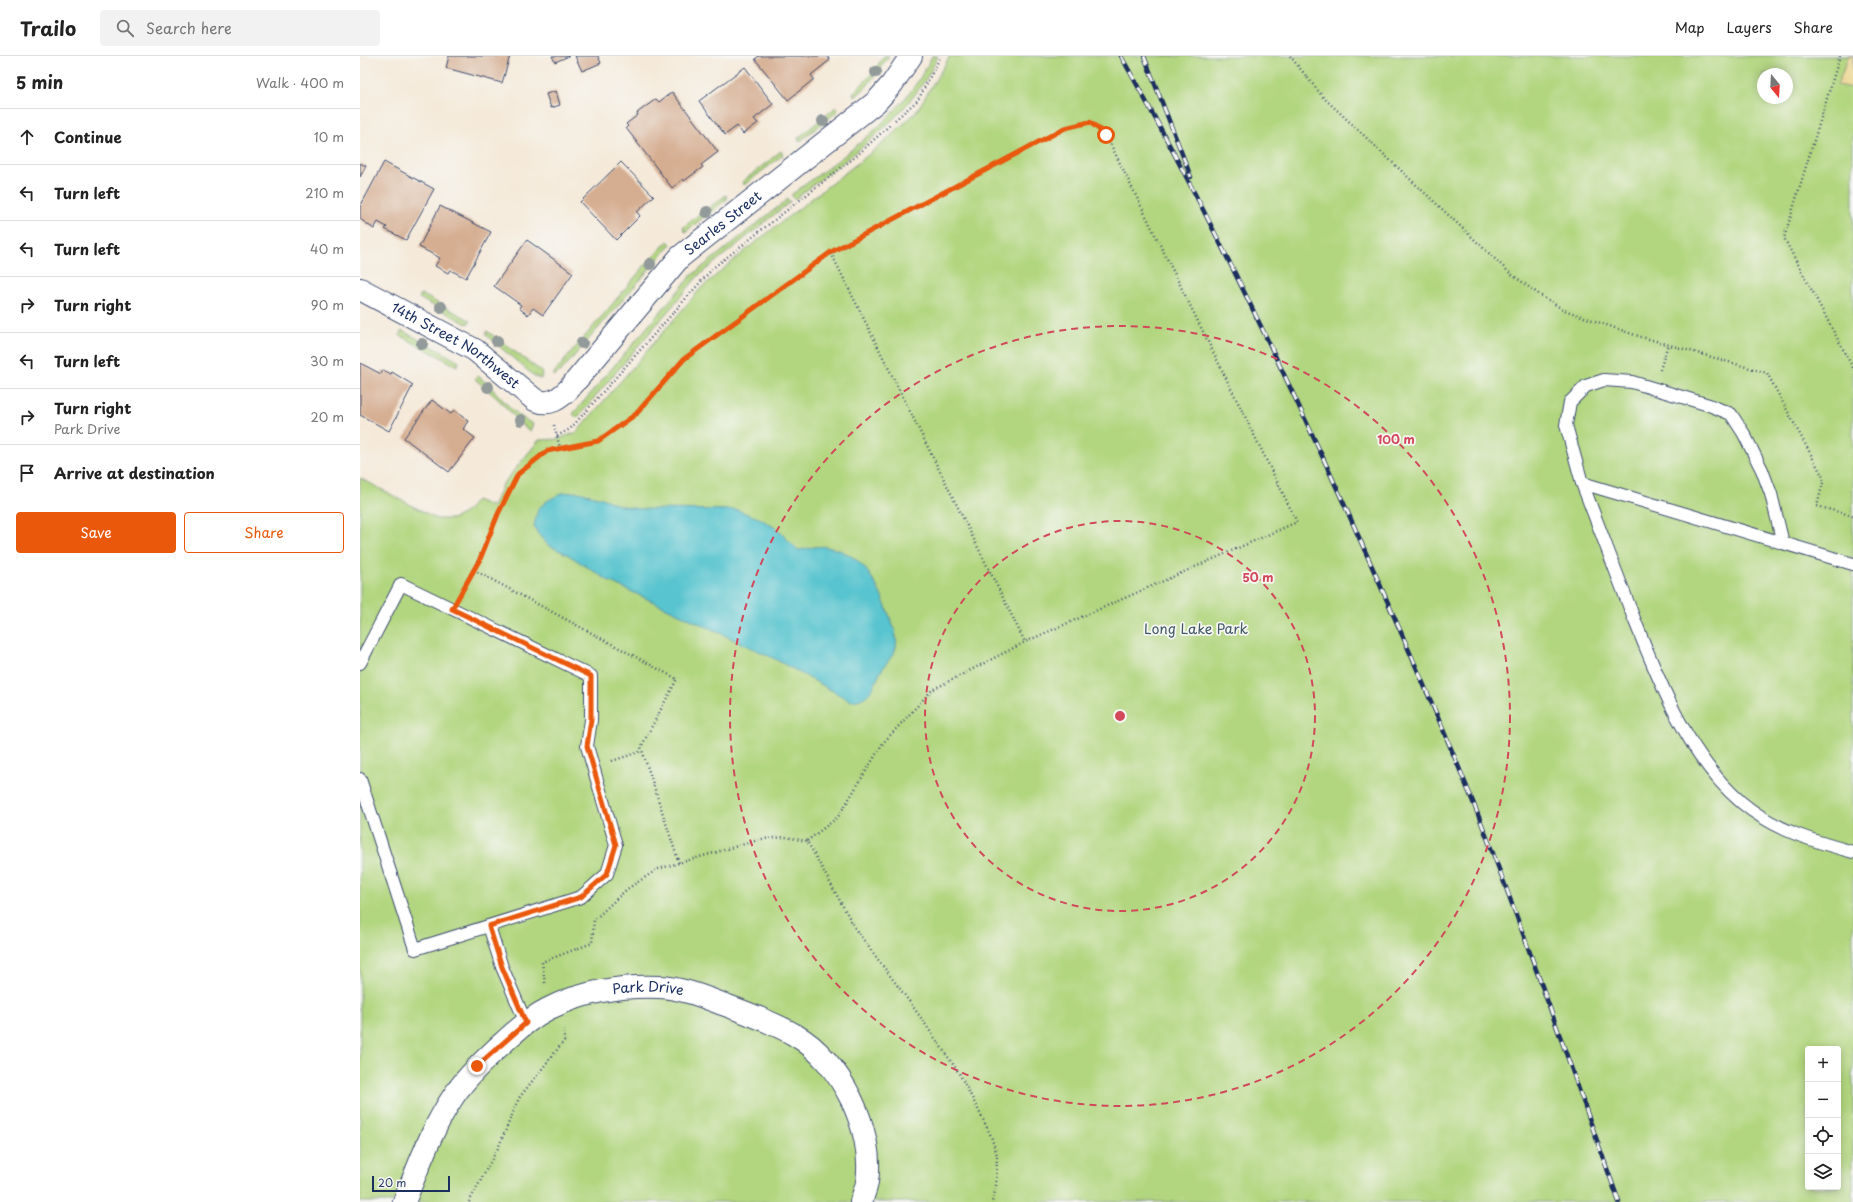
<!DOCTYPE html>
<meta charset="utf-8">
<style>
:root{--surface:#fff;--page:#f2f2f2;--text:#222;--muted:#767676;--line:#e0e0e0;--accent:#ea580c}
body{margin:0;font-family:"Playpen Sans",sans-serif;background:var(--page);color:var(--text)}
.controls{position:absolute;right:12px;bottom:12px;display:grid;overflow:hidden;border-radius:4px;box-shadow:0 2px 10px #0003}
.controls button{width:36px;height:36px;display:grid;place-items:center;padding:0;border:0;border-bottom:1px solid var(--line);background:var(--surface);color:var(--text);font:20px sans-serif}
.compass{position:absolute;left:1397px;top:12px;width:36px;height:36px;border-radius:50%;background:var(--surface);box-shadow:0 2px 10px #0003;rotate:162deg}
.scale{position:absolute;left:12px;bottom:10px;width:78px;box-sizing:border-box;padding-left:4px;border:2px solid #1b2f5e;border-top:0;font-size:11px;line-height:14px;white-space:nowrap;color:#1b2f5e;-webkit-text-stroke:3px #f6f6f2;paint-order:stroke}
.stop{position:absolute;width:12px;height:12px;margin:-9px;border:3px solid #ea580c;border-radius:50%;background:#fff}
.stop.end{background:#ea580c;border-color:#fff;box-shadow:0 1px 4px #0008}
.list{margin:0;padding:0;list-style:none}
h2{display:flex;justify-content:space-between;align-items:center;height:52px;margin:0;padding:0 16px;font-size:17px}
h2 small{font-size:13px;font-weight:400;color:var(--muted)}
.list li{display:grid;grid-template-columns:26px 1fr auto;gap:12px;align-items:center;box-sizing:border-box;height:56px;padding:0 16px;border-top:1px solid var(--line)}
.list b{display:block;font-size:15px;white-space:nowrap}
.list p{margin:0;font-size:13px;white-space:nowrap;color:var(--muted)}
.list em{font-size:13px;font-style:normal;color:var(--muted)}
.actions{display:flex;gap:8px;padding:12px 16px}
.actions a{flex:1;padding:9px 0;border:1px solid var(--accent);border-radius:4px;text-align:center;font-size:14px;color:var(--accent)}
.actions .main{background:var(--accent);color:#fff}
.icon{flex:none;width:22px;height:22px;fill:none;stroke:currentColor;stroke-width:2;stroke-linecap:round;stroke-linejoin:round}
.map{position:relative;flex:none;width:1493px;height:1146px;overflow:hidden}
header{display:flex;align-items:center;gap:24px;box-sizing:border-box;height:56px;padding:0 20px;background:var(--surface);border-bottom:1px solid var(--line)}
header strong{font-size:19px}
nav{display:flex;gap:22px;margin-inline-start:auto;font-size:14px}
.search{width:280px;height:36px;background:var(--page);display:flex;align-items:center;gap:10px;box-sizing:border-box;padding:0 14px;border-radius:4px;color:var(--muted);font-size:15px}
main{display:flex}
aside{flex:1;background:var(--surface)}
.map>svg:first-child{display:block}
</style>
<header>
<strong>Trailo</strong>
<div class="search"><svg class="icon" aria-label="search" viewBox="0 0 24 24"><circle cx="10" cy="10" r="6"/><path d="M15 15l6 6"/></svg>Search here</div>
<nav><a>Map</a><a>Layers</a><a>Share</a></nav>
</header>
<main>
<aside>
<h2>5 min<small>Walk · 400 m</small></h2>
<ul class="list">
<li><svg class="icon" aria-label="ahead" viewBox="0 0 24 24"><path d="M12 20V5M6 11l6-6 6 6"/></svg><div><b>Continue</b></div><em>10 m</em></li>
<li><svg class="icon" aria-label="left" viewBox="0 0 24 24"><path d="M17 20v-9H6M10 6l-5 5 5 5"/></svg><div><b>Turn left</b></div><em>210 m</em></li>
<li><svg class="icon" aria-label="left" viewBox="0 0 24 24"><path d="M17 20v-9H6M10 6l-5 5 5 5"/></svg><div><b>Turn left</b></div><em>40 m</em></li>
<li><svg class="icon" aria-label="right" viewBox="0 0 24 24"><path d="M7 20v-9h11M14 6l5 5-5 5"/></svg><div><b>Turn right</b></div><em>90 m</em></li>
<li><svg class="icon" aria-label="left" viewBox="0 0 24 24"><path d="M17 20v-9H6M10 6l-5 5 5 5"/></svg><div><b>Turn left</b></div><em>30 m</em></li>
<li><svg class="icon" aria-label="right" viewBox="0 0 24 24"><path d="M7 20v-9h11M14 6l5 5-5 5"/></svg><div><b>Turn right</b><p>Park Drive</p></div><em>20 m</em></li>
<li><svg class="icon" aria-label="arrive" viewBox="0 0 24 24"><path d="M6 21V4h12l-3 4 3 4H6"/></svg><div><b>Arrive at destination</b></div></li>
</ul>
<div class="actions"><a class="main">Save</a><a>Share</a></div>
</aside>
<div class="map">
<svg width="1493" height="1146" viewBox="0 0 1493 1146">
<rect width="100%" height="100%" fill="#f6f6f2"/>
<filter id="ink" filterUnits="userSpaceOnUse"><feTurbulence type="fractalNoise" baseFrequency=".025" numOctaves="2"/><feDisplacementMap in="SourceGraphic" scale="8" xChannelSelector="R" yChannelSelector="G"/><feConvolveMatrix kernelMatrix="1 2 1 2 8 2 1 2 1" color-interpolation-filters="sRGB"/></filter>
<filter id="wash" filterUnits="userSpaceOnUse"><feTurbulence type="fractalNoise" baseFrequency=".012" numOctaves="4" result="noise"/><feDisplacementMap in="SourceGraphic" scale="16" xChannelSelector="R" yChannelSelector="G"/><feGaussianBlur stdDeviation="0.9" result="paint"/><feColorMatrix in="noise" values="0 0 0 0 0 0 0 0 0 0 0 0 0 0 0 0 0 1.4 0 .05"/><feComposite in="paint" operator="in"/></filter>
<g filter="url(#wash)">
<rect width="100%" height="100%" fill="#f5eada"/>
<!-- green -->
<g fill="#b2d67f" stroke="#66826e" fill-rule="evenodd">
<path d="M524,0H529L506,31L495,41L493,37L511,19Z"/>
<path d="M572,0H578C553,60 484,104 435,143L431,139C483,100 544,61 572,0Z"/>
<path d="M590,0H1493V1146H0V422L77,463H93L106,456L116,444L133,451L142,429L179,384L198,383L217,376L341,232L393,188L521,89L556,56ZM1403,18H1427V42H1403ZM1448,993H1478V1131H1448Z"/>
<path d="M476,51L478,55L440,85L438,82Z"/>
<path d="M421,95L423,99L384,129L382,126Z"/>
<path d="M366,139L367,143L325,176L323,171Z"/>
<path d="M428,143L430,146L338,220L217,362L213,358L331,220Z"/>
<path d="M308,185L311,188L202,314L194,320V317L287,207Z"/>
<path d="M61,238L111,265L107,268L59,242Z"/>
<path d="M42,275L75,292L99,306L97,310L39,279Z"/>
<path d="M127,275L182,316L181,323L174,320L126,279Z"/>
<path d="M118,320C137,334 151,358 173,368L170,375L162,369L139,344L115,323Z"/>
</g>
<!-- sand -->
<path fill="#eeda9e" stroke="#84847e" d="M1489,0H1493V32L1477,29Z"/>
<!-- water -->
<path fill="#58c4cf" stroke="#3a7a96" d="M218,436L242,442L258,449L279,453L377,454L401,463L417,473L438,494C447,493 458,489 466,491C502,496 516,525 528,556C532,567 538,579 536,591C534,599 527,606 523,612C513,627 514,643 491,645L413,602L249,525L207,498L188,489L178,478L174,470L178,453L187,445L202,437Z"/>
<g id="blocks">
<!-- building -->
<g fill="#d5ad91">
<path d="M89,0H150L142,27L86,12Z"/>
<path d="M192,0H209L195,6Z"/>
<path d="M215,0H238L241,7L222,15Z"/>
<path d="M399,0H467L470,4L451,19L454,23L428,44L395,3Z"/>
<path d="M385,11L413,48L394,63L398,67L383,78L377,70L365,79L339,45Z"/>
<path d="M196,35L200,49L191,52L186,38Z"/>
<path d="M312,36L358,96L341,109L343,111L324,125L323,123L312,132L266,72L268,70L266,68L278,59L277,57L296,43L299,46Z"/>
<path d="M24,106L74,133L46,184L25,173L27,171L18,166L14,173L0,163V151Z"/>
<path d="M261,106L294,140L277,156L280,160L256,184L220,146Z"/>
<path d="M0,107L6,110L0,121Z"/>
<path d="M80,150L131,176L106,222L90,214L88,217L75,210L80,202L59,191Z"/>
<path d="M167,184L213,217L183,259L173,252L168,259L159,252L161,249L134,230Z"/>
<path d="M0,307L21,318L23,314L31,318L32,316L53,329L29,375L0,359Z"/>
<path d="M72,344L91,358L94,354L108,365L103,373L115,382L89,416L44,382Z"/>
</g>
</g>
</g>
<g filter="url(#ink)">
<use href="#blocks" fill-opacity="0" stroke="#3c4b71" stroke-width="1"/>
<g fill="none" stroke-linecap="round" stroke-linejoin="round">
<!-- lane casing -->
<g stroke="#3c4b71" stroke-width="14">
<g id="lane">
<path d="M1222,427L1206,369L1210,346L1226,330L1244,324L1272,326L1349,349L1371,358L1384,378L1402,414L1411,438L1423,487"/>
<path d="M1493,508L1222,427C1239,471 1256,516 1273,560C1298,623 1328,701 1381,746C1414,774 1453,785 1493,796"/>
<path d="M0,607L41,528L231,620V664L227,690L256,789L247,818L221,841L55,893L0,723"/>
<path d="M129,870L142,911L166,967"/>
</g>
</g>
<!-- street casing -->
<g stroke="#3c4b71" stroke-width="24">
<g id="street">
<path id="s1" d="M0,233L115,294L175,344C190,350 199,343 209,333L320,201L516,46L532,28L551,0"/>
<path id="s2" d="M44,1146C59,1110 72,1071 95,1038C109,1018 127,1001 145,985C158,973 172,961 188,953C221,936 263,929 300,931C323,932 346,942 368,950C390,958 414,967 435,979C480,1004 515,1074 507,1126C506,1133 503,1139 501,1146"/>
</g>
</g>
<!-- path -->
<g stroke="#3c4b71" stroke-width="2.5" stroke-dasharray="1 3" stroke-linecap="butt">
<path d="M930,0L963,41L1151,218L1180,239L1204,254L1275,279L1407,317L1464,423L1457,450L1493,460"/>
<path d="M1480,0L1424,182L1493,312"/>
<path d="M535,64L558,44L581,0"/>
<path d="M471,197L665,586"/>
<path d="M1300,314L1308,288"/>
<path d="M194,369L200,392"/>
<path d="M197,380L210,373L353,212L495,101L530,69"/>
<path d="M114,514L317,623L281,691L319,807"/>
<path d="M101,537L119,503L138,458L158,418L187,395L238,385L277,358L324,303L471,197L705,72L730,66L746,79L937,466L665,586L572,634L523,687L478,761L447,785"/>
<path d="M252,705L282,695"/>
<path d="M185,927L182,906L232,887L234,864L267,833L298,813L402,783L425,781L447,785L496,874L552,949L599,1017L621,1059L631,1080L637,1099L636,1132L632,1146"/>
<path d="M109,1146L139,1090L159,1042L204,985V973"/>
</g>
<!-- lane -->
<use href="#lane" stroke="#fff" stroke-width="12"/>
<!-- street -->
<use href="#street" stroke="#fff" stroke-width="22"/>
<!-- rail casing -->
<g stroke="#1b2f5e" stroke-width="4.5">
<g id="rail">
<path d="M761,0C843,146 916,298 985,450C1030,551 1076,653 1117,756C1168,885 1212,1016 1259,1146"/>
<path d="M784,0L831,121"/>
</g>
</g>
<!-- rail -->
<use href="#rail" stroke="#f6f6f2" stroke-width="3" stroke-dasharray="9" stroke-linecap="butt"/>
</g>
<!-- trees -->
<g fill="#929a9a">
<circle cx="516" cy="16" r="6"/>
<circle cx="463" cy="65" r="6"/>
<circle cx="347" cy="156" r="6"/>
<circle cx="290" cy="208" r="6"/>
<circle cx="81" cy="251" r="6"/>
<circle cx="137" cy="285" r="6"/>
<circle cx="222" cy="287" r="6"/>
<circle cx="62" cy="288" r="6"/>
<circle cx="128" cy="331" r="6"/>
<circle cx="161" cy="364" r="6"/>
</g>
</g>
<g fill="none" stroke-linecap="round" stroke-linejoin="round" filter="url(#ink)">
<!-- route -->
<path stroke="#ea580c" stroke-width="5" d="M117,1010L166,967L142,911L129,870L221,841L247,818L256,789L227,690L231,664V620L92,553L120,503L138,458L158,418L187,395L238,385L276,358L324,303L471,196L705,72L730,66L746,79"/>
</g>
<!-- distance rings -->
<g fill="none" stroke="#d1495b" stroke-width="2" stroke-dasharray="7 5">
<circle cx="760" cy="660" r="195"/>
<circle cx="760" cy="660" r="390"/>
</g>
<g text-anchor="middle" stroke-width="3.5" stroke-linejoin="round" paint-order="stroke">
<!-- street labels -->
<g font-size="14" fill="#1b2f5e" stroke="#f6f6f2">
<text dy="5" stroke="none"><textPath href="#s1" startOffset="474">Searles Street</textPath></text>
<text dy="5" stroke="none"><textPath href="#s1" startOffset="111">14th Street Northwest</textPath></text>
<text dy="5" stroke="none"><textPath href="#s2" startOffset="350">Park Drive</textPath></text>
</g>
<!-- park labels -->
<g font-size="14" fill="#415966" stroke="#f6f6f2">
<text x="836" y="578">Long Lake Park</text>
</g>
</g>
<circle cx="760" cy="660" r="6" fill="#d1495b" stroke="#f6f6f2" stroke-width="2"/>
<g font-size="12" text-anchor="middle" font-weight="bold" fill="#d1495b" stroke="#f6f6f2" stroke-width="3.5" stroke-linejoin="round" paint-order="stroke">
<text x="1036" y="388">100 m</text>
<text x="898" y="526">50 m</text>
</g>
</svg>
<div class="controls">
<button>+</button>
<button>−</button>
<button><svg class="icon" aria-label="locate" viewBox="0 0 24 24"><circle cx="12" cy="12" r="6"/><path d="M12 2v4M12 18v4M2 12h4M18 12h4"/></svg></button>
<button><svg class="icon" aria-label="layers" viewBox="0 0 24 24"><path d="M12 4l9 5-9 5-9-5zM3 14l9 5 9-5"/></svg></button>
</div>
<svg class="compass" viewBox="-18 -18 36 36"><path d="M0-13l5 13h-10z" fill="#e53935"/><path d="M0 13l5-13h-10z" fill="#767676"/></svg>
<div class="scale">20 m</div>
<div class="stop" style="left:746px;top:79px"></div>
<div class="stop end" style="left:117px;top:1010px"></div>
</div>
</main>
